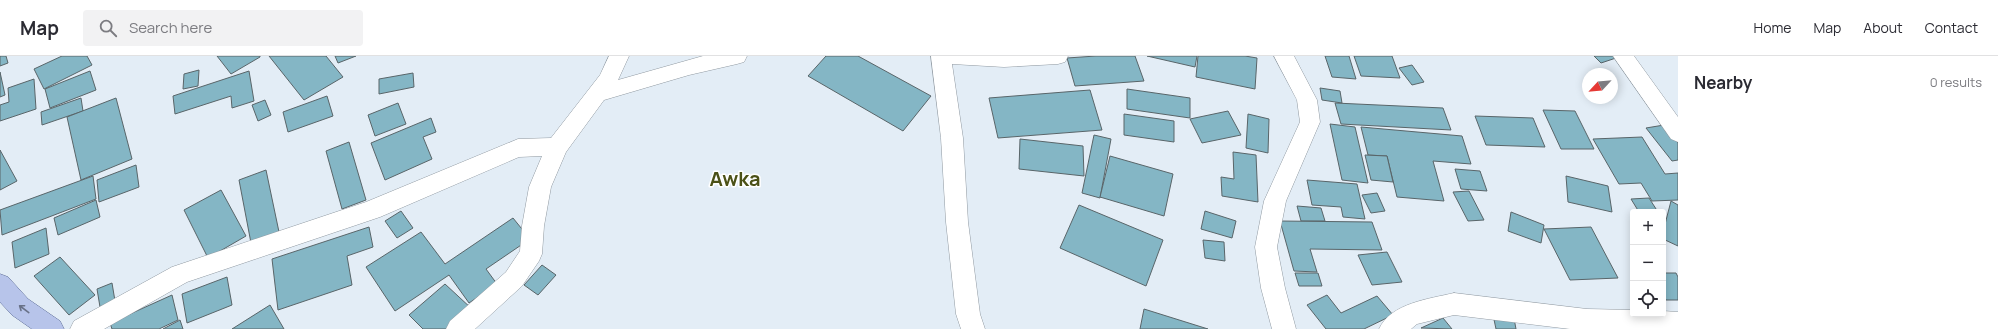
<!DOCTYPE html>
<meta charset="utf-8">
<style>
:root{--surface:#fff;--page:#f2f2f3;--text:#2b2b33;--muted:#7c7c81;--line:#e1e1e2}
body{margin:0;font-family:Manrope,sans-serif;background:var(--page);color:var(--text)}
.controls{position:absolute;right:12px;bottom:12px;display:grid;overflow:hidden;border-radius:4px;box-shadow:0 2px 10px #0003}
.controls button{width:36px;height:36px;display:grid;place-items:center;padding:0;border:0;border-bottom:1px solid var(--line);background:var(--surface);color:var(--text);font:20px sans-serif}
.compass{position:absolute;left:1582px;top:12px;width:36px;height:36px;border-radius:50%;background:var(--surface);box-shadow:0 2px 10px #0003;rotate:244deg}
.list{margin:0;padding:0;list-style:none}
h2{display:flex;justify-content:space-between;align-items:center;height:52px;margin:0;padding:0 16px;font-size:17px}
h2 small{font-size:13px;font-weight:400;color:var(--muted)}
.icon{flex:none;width:22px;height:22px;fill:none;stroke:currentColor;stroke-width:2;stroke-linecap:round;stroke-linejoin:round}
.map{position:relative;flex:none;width:1678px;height:273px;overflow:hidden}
header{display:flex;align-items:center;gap:24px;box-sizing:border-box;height:56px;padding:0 20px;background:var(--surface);border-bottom:1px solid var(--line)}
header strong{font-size:19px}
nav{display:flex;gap:22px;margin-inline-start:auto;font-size:14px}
.search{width:280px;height:36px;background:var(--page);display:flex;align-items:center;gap:10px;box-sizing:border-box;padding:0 14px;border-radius:4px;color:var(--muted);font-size:15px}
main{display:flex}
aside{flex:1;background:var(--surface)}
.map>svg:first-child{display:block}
</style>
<header>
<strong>Map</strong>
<div class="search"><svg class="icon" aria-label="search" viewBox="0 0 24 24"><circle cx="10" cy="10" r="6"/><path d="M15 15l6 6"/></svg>Search here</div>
<nav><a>Home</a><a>Map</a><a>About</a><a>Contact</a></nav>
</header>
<main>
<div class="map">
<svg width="1678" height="273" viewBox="0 0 1678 273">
<rect width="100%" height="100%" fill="#e3edf6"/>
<!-- building -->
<g fill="#84b6c5" stroke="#596569">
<path d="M0,0H6L8,7L0,10Z"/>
<path d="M62,0H87L92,9L44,33L34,13Z"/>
<path d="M217,0H260V1L231,18Z"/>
<path d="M269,0H326L343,21L304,44Z"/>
<path d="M335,0H356L338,7Z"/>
<path d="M826,0H858L931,40L903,75L808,20Z"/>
<path d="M1096,0H1135L1144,25L1075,30L1067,2Z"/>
<path d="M1147,0H1197L1195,11Z"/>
<path d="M1198,0H1245L1257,2L1255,33L1196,21Z"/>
<path d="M1325,0H1349L1356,23L1332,21Z"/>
<path d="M1354,0H1392L1400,22L1361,20Z"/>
<path d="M1594,0H1617L1619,1L1601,7Z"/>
<path d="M1412,9L1424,26L1412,29L1399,12Z"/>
<path d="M199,14L198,30L183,33L184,18Z"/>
<path d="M90,15L96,34L50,52L45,33Z"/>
<path d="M249,15L254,45L232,52L231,40L175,58L173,40Z"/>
<path d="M0,16L5,39L0,41Z"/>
<path d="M413,17L414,31L379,38V23Z"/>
<path d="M34,23L36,53L0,65V49L9,46L8,32Z"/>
<path d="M1320,32L1340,35L1342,47L1322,44Z"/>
<path d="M1127,33L1190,42V62L1127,53Z"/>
<path d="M1090,34L1102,74L998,82L989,42Z"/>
<path d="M327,40L333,60L288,76L283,56Z"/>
<path d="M81,42L83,55L42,69L41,56Z"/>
<path d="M116,42L132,103L81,124L67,61Z"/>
<path d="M265,44L271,59L258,65L252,49Z"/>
<path d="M398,47L406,68L375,80L368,59Z"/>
<path d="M1335,47L1443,52L1451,74L1341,68Z"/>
<path d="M1543,54L1575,55L1594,93H1561Z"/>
<path d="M1228,55L1241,79L1202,87L1190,63Z"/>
<path d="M1124,58L1174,65V86L1124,79Z"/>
<path d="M1248,58L1269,63L1268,97L1246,92Z"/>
<path d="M1475,60L1533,62L1545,91L1486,89Z"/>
<path d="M431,62L436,76L423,81L432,103L385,124L371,87Z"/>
<path d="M1330,68L1355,71L1368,127L1342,124Z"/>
<path d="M1664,69L1678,87V104L1672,105L1646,72Z"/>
<path d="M1361,71L1462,80L1471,108L1433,105L1444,145L1397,141L1387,100L1368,99Z"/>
<path d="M1094,79L1111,83L1100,142L1082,137Z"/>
<path d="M1642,81L1665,118L1678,117V144L1652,145L1641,127L1619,128L1593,83Z"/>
<path d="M1020,83L1083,90L1084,120L1019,113Z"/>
<path d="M349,86L366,144L342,153L326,95Z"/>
<path d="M0,94L17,125L0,134Z"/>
<path d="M1233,96L1256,99L1258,146L1222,140L1221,121L1234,123Z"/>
<path d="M1365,99L1387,100L1393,126L1371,124Z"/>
<path d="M1110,100L1173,118L1164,160L1100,141Z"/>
<path d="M136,109L139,131L99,146L97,124Z"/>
<path d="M1455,113L1480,115L1487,135L1461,133Z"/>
<path d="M266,114L279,176L251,187L239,124Z"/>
<path d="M93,120L96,143L2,179L0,154Z"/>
<path d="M1566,120L1608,130L1612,156L1568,146Z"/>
<path d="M1307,124L1357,128L1365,163L1343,161L1341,151L1312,149Z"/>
<path d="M221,134L246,180L208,202L184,154Z"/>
<path d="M1469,135L1484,164L1468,165L1453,136Z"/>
<path d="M1377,137L1385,155L1371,157L1362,139Z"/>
<path d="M1649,142L1658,156H1639L1631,143Z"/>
<path d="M96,144L100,161L58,179L54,162Z"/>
<path d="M1671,145L1678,149V190L1663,183V176Z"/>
<path d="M1079,149L1163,184L1146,230L1060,192Z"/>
<path d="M1297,150L1321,152L1325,165H1301Z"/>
<path d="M401,155L413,172L397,182L385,165Z"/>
<path d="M1205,155L1236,165L1232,182L1201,173Z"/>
<path d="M1511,156L1544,169L1541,187L1508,175Z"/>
<path d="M513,162L530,183L486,213L497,228L469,247L449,219L395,255L366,211L421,176L445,208Z"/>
<path d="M1280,165L1372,166L1382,194L1310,193L1317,216L1294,215Z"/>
<path d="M369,171L373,191L347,200L352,229L278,254L272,203Z"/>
<path d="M1591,171L1618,222L1570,224L1544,173Z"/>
<path d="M46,172L49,198L15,212L12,186Z"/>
<path d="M1203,184L1224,186L1225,205L1205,202Z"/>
<path d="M1387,196L1402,226L1372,229L1358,199Z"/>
<path d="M60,201L95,239L69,259L34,220Z"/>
<path d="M542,209L556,219L538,239L524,229Z"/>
<path d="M1295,217H1318L1322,230H1299Z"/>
<path d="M1663,217H1676L1678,221V244H1666L1663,237Z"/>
<path d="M227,221L232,249L187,267L182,238Z"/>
<path d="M112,227L115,245L100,251L97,233Z"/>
<path d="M445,228L472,253L449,273H423L409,259Z"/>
<path d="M172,239L178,264L159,273H112L110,267Z"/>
<path d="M1327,239L1341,257L1377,240L1393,259L1364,273H1326L1307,249Z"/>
<path d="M270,249L284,273H232Z"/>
<path d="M1144,253L1208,273H1140Z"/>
<path d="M1492,254L1513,257L1516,273H1496Z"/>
<path d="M1443,262L1452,273L1421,272Z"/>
<path d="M180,264L183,273H163Z"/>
</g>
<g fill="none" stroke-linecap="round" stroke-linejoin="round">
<!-- minor casing -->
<g stroke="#9099a1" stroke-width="1">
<g id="minor">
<path d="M609,0H629L618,24L703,0H747L744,6L737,8L689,19L604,44L566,96L551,131L544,170L542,198L539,205L522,230L475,273H446L450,265L506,216L520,195L522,170L529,131L542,100L519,101L380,161L187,226L104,273H70L74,265L172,211L366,146L518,83L551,82L600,19Z"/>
<path d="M931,0H1068L1065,6L1058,8L1004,11L952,8L963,82L968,166L980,258L985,273H961L956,258L946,166L941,82Z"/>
<path d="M1274,0H1294L1317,44L1320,66L1286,145L1277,191L1285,232L1296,273H1272L1261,232L1255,191L1264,145L1300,66L1297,44Z"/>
<path d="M1613,0H1634L1678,61V86L1671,83Z"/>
<path d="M1454,237L1587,253L1633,254V258H1663V255L1678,256V273H1570L1454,259L1417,268L1411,273H1379C1391,247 1429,243 1454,237Z"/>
</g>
</g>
<!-- primary casing -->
<g stroke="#5b6b95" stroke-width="1">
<path id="primary" d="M0,218L8,221L28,243L60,265L64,273H32L12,259L0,246Z"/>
</g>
<!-- minor -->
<use href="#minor" fill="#fff" fill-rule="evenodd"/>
<!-- primary -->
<use href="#primary" fill="#b7c4ea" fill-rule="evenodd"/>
</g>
<!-- one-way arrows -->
<defs><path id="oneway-shaft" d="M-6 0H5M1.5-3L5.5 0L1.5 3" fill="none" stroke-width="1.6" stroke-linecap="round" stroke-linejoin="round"/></defs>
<use stroke="#697288" href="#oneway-shaft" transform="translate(24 253) rotate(-143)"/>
<g text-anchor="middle" stroke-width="3" stroke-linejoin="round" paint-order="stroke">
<!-- town labels -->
<g font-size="20" font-weight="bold" fill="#4b5117" stroke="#fff">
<text x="735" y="130">Awka</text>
</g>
</g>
</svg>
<div class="controls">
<button>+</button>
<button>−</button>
<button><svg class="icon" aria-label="locate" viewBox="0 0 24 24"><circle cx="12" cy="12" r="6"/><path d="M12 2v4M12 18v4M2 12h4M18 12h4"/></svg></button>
</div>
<svg class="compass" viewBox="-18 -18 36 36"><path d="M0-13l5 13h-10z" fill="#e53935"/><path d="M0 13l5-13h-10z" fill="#7c7c81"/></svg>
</div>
<aside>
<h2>Nearby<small>0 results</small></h2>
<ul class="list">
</ul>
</aside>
</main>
